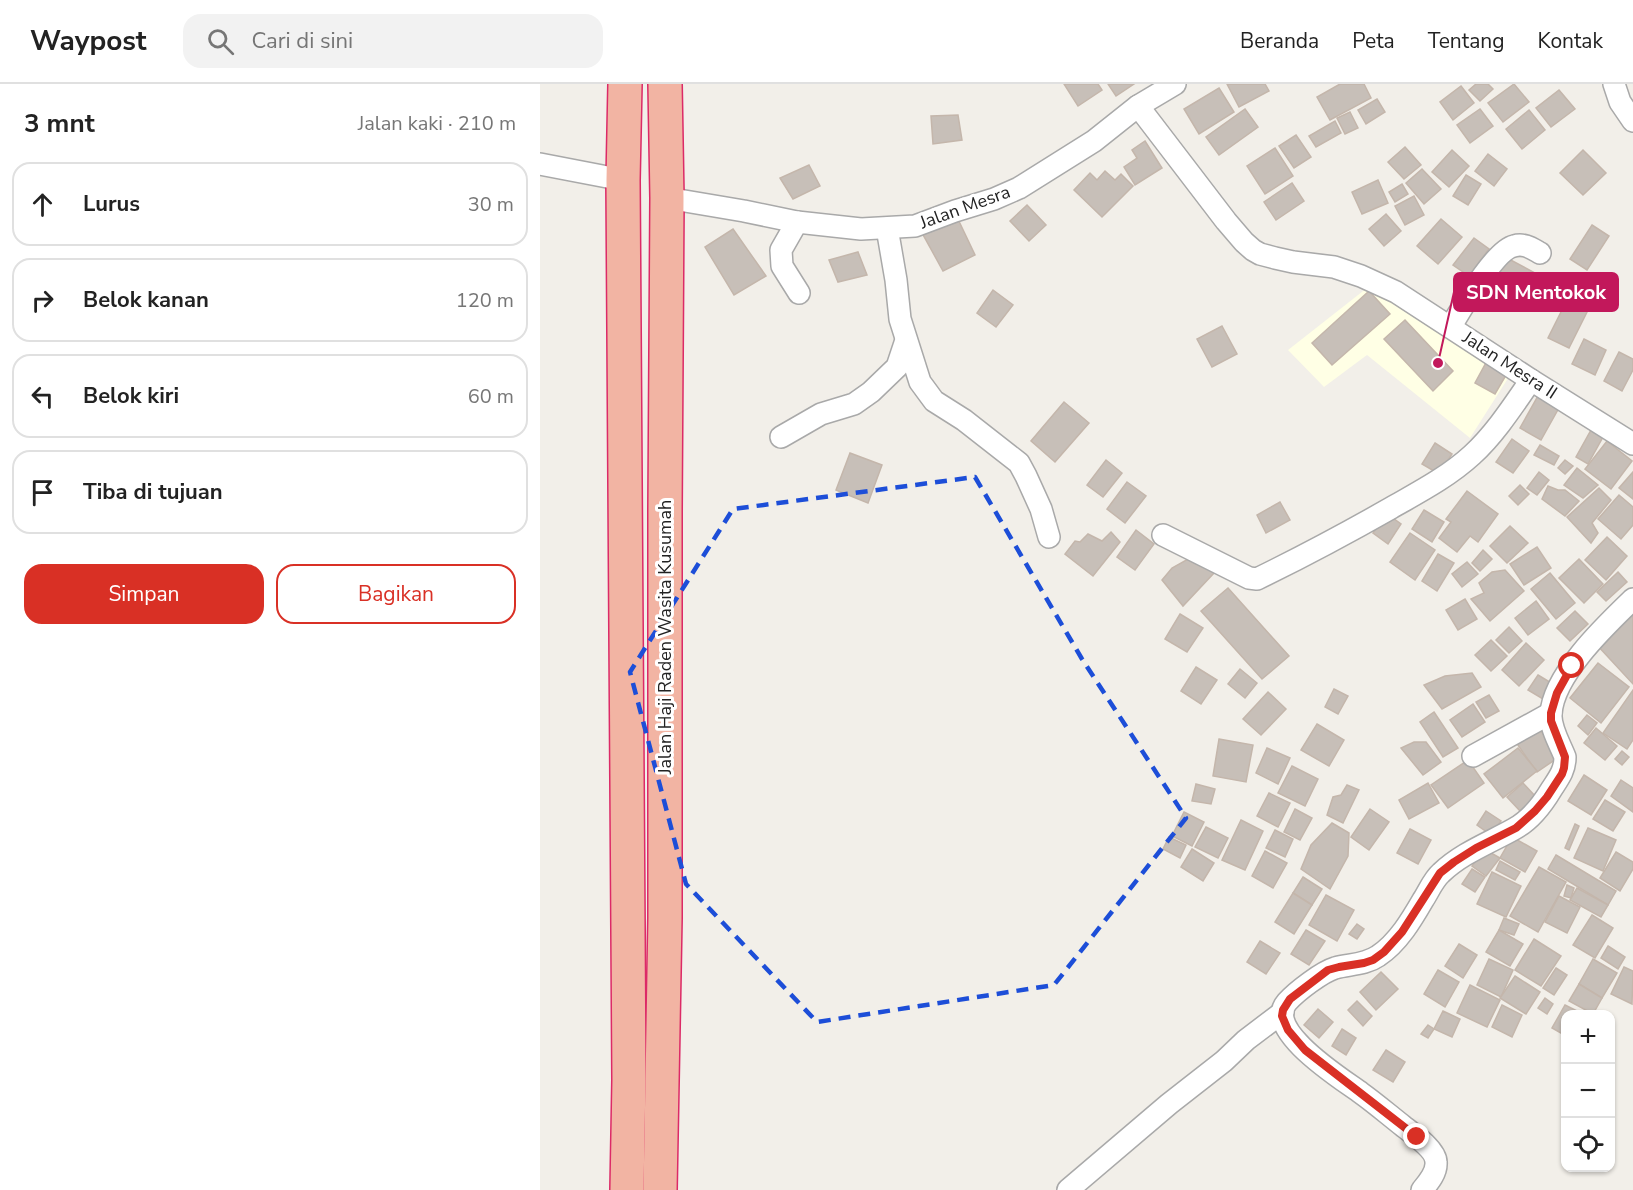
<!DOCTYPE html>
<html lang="id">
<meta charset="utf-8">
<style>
:root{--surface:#fff;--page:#f2f2f2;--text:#222;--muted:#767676;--line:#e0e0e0;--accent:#d93025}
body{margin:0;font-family:"Nunito Sans",sans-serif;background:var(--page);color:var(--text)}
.controls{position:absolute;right:18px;bottom:18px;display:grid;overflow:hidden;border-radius:12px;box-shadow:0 2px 4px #0004}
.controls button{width:54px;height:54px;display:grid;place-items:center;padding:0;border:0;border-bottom:2px solid var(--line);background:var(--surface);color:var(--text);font:30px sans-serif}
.stop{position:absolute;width:18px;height:18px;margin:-14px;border:4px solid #d93025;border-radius:50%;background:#fff}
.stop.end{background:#d93025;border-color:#fff;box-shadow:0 2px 6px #0008}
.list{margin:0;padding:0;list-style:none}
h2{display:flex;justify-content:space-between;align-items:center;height:78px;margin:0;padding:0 24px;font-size:26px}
h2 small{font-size:20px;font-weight:400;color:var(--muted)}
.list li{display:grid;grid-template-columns:39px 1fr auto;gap:18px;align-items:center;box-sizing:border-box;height:84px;margin:0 12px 12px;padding:0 12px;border:2px solid var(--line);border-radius:18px}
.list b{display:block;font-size:22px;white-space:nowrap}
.list em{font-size:20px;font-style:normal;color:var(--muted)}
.actions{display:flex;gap:12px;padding:18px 24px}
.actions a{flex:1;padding:14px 0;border:2px solid var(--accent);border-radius:18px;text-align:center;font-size:21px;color:var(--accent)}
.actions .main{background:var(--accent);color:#fff}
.icon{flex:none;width:33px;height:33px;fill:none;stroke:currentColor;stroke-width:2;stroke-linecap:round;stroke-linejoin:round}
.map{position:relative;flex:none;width:1093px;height:1106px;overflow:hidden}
header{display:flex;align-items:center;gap:36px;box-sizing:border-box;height:84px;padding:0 30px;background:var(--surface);border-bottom:2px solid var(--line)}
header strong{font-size:28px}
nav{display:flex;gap:33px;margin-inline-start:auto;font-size:21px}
.search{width:420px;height:54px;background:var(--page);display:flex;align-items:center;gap:15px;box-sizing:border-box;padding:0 21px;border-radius:18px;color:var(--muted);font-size:22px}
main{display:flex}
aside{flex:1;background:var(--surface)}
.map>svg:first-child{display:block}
</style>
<header>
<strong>Waypost</strong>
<div class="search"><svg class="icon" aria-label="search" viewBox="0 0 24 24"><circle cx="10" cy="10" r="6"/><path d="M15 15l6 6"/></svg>Cari di sini</div>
<nav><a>Beranda</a><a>Peta</a><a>Tentang</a><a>Kontak</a></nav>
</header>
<main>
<aside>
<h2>3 mnt<small>Jalan kaki · 210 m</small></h2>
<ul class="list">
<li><svg class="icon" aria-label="ahead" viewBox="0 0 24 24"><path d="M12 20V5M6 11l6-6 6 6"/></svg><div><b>Lurus</b></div><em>30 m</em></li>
<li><svg class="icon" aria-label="right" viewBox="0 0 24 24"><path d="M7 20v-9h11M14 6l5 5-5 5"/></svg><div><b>Belok kanan</b></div><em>120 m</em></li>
<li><svg class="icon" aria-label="left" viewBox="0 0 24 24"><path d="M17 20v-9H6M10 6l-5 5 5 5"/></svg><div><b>Belok kiri</b></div><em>60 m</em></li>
<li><svg class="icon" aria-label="arrive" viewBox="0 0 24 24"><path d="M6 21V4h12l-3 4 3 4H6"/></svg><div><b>Tiba di tujuan</b></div></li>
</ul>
<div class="actions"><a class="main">Simpan</a><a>Bagikan</a></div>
</aside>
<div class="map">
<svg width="1093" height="1106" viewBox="0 0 1093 1106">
<rect width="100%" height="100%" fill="#f2efe9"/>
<!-- education -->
<path fill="#ffffe5" d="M832,200L972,288L930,354L827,271L784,303L748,266Z"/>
<!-- building -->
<g fill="#c7bfb8" stroke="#c4b6ab" stroke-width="1.5">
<path d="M524,0H558L562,6L538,22Z"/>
<path d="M568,0H594L576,12Z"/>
<path d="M687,0H725L729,7L699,23Z"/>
<path d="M800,0H824L831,14L790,36L777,13Z"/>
<path d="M936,0H948L953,5L940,17L929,6Z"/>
<path d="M974,0L989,18L963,38L948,19Z"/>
<path d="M921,2L934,19L913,36L900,18Z"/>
<path d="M679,4L694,28L659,50L644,25Z"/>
<path d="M1019,6L1035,25L1011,43L996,24Z"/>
<path d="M837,15L845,28L826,40L818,26Z"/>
<path d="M705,25L718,43L679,71L666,53Z"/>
<path d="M940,25L953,42L930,59L917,41Z"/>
<path d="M989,26L1005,46L982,65L966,45Z"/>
<path d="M810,28L818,44L805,50L797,34Z"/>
<path d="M418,31L422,56L393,60L391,32Z"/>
<path d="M795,37L801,49L776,63L769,52Z"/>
<path d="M756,51L771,73L754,84L739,62Z"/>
<path d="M605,57L622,84L595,101L584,83L597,74L592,66Z"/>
<path d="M865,63L881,81L864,95L848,78Z"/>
<path d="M735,64L753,92L725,110L707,82Z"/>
<path d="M912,66L929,82L909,103L892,88Z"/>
<path d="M1043,66L1066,89L1043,111L1020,89Z"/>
<path d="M948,70L967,85L954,102L935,87Z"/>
<path d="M269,81L280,102L253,115L240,94Z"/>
<path d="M882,85L901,105L884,120L866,99Z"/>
<path d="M565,87L575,96L581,90L593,102L562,133L534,106L550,89L557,96Z"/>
<path d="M926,91L941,100L928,121L913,112Z"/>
<path d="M838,96L848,119L822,130L812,108Z"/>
<path d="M752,99L764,117L736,136L724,118Z"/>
<path d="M862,100L868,110L855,118L849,108Z"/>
<path d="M874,112L884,131L865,141L855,122Z"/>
<path d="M487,121L506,141L489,157L470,137Z"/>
<path d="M846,130L861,147L844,162L829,145Z"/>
<path d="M416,131L435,171L403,187L381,147Z"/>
<path d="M901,135L922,153L898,180L877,162Z"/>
<path d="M1052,141L1069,152L1047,186L1030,175Z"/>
<path d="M193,145L226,192L194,211L165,163Z"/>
<path d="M934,154L949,165L929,192L913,181Z"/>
<path d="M318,168L327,191L298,198L289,176Z"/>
<path d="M965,173L995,189L976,224L946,207Z"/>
<path d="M453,206L473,221L456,243L437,229Z"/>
<path d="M829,207L850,230L792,281L772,259Z"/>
<path d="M1031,208L1052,218L1029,264L1008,254Z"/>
<path d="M865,236L913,287L893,307L844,255Z"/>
<path d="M682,242L697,270L672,283L657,255Z"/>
<path d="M1044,255L1066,266L1055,291L1032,280Z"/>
<path d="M1079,268L1093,275V286L1082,307L1064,297Z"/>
<path d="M948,275L969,286L955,310L935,299Z"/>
<path d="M999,310L1020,322L1001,356L980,344Z"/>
<path d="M524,318L549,339L515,378L491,357Z"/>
<path d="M1051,346L1063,353L1048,380L1036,373Z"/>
<path d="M972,355L989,367L973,389L956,378Z"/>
<path d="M1067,357L1092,377L1071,405L1045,385Z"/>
<path d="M895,359L912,370L899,390L882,380Z"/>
<path d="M1000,361L1019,372L1014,381L994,371Z"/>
<path d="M310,369L342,381L328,419L296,406Z"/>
<path d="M566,376L582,389L563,413L547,401Z"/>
<path d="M1025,376L1033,382L1025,390L1018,384Z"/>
<path d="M1037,384L1058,401L1043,414L1024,401Z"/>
<path d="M999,388L1009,396L997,411L987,404Z"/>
<path d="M1093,388V415L1079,404Z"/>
<path d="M587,398L606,412L585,439L567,425Z"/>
<path d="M980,401L989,410L978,421L969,412Z"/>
<path d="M1008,402L1018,406H1025L1039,417L1025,432L1002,415Z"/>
<path d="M1059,404L1071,416L1052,439L1058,449L1051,459L1027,433Z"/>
<path d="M927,407L958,430L938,458L930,452L917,468L899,454L911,438L906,435Z"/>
<path d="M1079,411L1093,423V441L1081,455L1058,435Z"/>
<path d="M740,418L750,436L726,449L717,431Z"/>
<path d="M884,426L904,438L892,458L872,445Z"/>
<path d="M846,429L861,440L848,460L833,449Z"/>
<path d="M970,442L988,459L967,479L950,462Z"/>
<path d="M596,446L614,460L595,486L577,473Z"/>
<path d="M571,448L580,458L553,492L525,470L535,457L540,458L548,450L562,457Z"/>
<path d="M870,449L895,466L875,496L850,478Z"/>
<path d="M1067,453L1087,472L1066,496L1045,476Z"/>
<path d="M997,463L1011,484L984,501L970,480Z"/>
<path d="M943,466L952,475L940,487L932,479Z"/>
<path d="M898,470L914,479L897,507L882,497Z"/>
<path d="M648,475L656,480L664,475L675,488L643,522L622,496L632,484Z"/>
<path d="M1039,475L1063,500L1044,519L1019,494Z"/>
<path d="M927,478L938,490L922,503L912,490Z"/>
<path d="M965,486L984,507L950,537L931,515L944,509L939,499L952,488Z"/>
<path d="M1078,488L1087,498L1066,517L1057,508Z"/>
<path d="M1010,489L1035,519L1016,535L991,505Z"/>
<path d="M688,504L749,572L722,595L661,527Z"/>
<path d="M925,515L937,535L918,546L906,526Z"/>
<path d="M996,517L1009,535L988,551L975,534Z"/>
<path d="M1035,527L1048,540L1030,557L1017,544Z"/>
<path d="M1093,528V600L1057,561Z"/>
<path d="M640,530L663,544L647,568L625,555Z"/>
<path d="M969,543L982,557L969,569L956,556Z"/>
<path d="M951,556L967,572L951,587L935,571Z"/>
<path d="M986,559L1004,576L979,602L962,586Z"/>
<path d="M1058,579L1089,603L1061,639L1030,614Z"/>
<path d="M656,583L677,596L661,620L641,607Z"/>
<path d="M700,585L717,599L705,614L688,600Z"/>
<path d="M932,589L941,603L902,625L884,601L905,592Z"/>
<path d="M998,591L1013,600L1003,615L988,606Z"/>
<path d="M794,605L808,612L798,630L785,623Z"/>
<path d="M1093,606V656L1087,665L1063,649Z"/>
<path d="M728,608L746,625L721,651L703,635Z"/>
<path d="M949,611L959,627L946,634L936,618Z"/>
<path d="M933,620L945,638L922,653L910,636Z"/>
<path d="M894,628L918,664L903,673L880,638Z"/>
<path d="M1047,631L1057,639L1048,651L1038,642Z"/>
<path d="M777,640L804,656L789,682L761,666Z"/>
<path d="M997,641L1019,673L997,688L975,657Z"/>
<path d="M1056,644L1077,662L1065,676L1044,659Z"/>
<path d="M679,655L713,661L706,698L673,692Z"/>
<path d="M874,658H886L901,678L883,691L861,664Z"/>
<path d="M727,664L750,674L738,700L716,689Z"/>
<path d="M978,664L997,687L963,714L944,690Z"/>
<path d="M1082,667L1089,673L1082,681L1075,675Z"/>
<path d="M928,676L944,699L908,724L891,701Z"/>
<path d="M752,682L778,695L765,722L738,709Z"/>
<path d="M1044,691L1067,706L1051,731L1028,717Z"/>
<path d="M1081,696L1093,704V728L1071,712Z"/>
<path d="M888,699L899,719L869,735L859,716Z"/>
<path d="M983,699L996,713L980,727L967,713Z"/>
<path d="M656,700L675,705L671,720L652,717Z"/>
<path d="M807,701L819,706L803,739L787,731L793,713L801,711Z"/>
<path d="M729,709L750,719L738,743L717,732Z"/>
<path d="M1065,716L1085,728L1073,747L1053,735Z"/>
<path d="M755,725L772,734L760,756L744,748Z"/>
<path d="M830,725L849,738L829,766L811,753Z"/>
<path d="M946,727L961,737L951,751L937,741Z"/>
<path d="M644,728L664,738L652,762L632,752Z"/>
<path d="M701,736L723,747L705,786L682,776Z"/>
<path d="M792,739L809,749L808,772L790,805L761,785L771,761Z"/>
<path d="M1035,740L1039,742L1029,766L1025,764Z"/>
<path d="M666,743L688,754L678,774L655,763Z"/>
<path d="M1048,744L1076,756L1063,787L1034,774Z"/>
<path d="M870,745L891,756L878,780L857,769Z"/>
<path d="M735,746L753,755L745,773L726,764Z"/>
<path d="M629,753L646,761L640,774L623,765Z"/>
<path d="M972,753L997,767L985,788L960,774Z"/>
<path d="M652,765L674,779L663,797L641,783Z"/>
<path d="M944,765L960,774L946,792L932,782Z"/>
<path d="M725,767L747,779L733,804L712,792Z"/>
<path d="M1076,768L1093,778V785L1080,807L1060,794Z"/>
<path d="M1016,771L1076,807L1068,821L1008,785Z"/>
<path d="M960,777L980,788L975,796L956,786Z"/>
<path d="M999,783L1026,798L998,848L970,832Z"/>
<path d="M932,785L945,793L935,808L922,800Z"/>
<path d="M952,788L981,802L966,833L937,820Z"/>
<path d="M763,793L782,805L772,821L753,809Z"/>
<path d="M1027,801L1034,804L1031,814L1024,812Z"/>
<path d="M1037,804L1068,821L1061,833L1030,816Z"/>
<path d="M753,809L772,821L754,850L735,838Z"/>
<path d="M786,811L814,826L797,857L769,841Z"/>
<path d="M1019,812L1040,823L1027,849L1005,838Z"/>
<path d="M1052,831L1073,844L1055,874L1033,861Z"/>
<path d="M964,834L979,840L974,851L959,846Z"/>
<path d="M817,840L824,845L817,855L809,850Z"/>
<path d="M766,846L785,857L769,881L751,870Z"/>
<path d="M959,846L983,860L970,882L946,868Z"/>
<path d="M994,855L1021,872L1001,902L975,886Z"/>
<path d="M720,857L740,869L726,890L707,878Z"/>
<path d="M919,860L937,871L923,894L905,882Z"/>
<path d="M1068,862L1085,873L1078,885L1061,874Z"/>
<path d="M949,875L973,886L961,913L937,901Z"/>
<path d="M1053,875L1077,889L1062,914L1039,900Z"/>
<path d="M1084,883L1093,887L1092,920L1071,910Z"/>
<path d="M1016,884L1027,891L1014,911L1003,904Z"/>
<path d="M898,886L919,898L905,923L884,910Z"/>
<path d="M841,888L858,905L836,926L820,908Z"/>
<path d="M975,892L1000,908L986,930L960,914Z"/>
<path d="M1039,900L1062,914L1053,930L1029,917Z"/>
<path d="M930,901L960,916L947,943L917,929Z"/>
<path d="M1005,914L1013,920L1007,930L998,924Z"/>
<path d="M817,917L832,932L823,942L808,926Z"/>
<path d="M962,921L982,931L972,953L952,943Z"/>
<path d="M1025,921L1043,930H1026V952L1012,944Z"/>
<path d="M778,925L793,938L779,954L764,941Z"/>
<path d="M903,927L920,935L912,953L894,945Z"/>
<path d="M888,941L894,945L888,954L881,950Z"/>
<path d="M802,945L816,954L806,971L792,962Z"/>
<path d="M846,966L865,978L853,998L833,986Z"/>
</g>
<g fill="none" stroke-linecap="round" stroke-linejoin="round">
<!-- minor casing -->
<g stroke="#a9a9a9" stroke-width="24">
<g id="minor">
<path d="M1074,0L1080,18L1093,37"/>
<path d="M598,22L686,137L704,158L713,166L720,170L735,174L753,178L794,183L821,192L856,208L991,296L1093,360"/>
<path d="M0,80L83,96"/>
<path d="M127,114L204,127L257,138L321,145L375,142L415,127L454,115L479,104L554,57L598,22L635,0"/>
<path d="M257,138L241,166L242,182L259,209"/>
<path d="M347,144L356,196L360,235L380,298L394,317L424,336L479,379L486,392L501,425L509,453"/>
<path d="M911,242C922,224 955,166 974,162C984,159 991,164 1000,169"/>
<path d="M241,353L281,330L314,320L331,308L357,283L366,256"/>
<path d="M623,451L709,494L717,495C762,473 807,449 851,424C879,408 908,393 932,371C955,350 973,322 991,296"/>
<path d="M933,672L1011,629"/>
<path d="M528,1106L629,1020L684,977L706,956L743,928"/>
<path d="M882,1106C888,1099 897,1089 896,1078C896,1066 872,1049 863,1042C849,1031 835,1019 821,1009C802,995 723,946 747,918C757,907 782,888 795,884C810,880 825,881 838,872C858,859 872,835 883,816C889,807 893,796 901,789C922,769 949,759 974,745C989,737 1002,721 1011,706C1018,695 1025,687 1025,673C1020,660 1010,644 1011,630C1013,591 1066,541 1093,515"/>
</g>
</g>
<!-- trunk casing -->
<g stroke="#dc2a67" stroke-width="36">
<g id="trunk">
<path d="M85,0L83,96L89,996L87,1106"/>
<path d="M120,1106L125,834V428L127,114L125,0"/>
</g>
</g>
<!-- minor -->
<use href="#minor" stroke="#fff" stroke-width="21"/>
<!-- trunk -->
<use href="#trunk" stroke="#f2b4a3" stroke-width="33"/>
</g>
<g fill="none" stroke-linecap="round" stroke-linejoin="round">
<!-- route -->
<path stroke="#d93025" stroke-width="8" d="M877,1053L765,966L748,946L742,932L743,926L750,915L788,886L799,883L824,879L833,876L844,868L862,848L900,789L914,778L936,764L976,744L995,727L1007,713L1022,690L1024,684L1025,673L1011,637V629L1017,609L1032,582"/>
</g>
<!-- marked area -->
<path fill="none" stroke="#1d4ed8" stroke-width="4.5" stroke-dasharray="12 8" stroke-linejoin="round" d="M435,393L542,575L646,734L514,901L277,938L146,800L90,588L193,425Z"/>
<g text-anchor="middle" stroke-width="6" stroke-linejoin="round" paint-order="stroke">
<!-- street labels -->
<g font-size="18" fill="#222" stroke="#fff">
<text transform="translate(425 123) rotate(-20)" y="6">Jalan Mesra</text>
<text transform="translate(970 281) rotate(33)" y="6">Jalan Mesra II</text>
<text transform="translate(125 553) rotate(-90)" y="6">Jalan Haji Raden Wasita Kusumah</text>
</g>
</g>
<!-- callouts -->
<path fill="none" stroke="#c2185b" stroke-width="2" d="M898 279L914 208"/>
<circle fill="#c2185b" stroke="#fff" stroke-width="2" cx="898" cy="279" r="6"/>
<rect fill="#c2185b" stroke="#c2185b" stroke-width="2" x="914" y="189" width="164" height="38" rx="6"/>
<g font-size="20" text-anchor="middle" font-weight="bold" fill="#fff">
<text x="996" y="215">SDN Mentokok</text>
</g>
</svg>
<div class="controls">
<button>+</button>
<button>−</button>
<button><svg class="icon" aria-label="locate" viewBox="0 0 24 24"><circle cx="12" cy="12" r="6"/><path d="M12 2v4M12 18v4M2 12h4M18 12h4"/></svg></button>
</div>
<div class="stop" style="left:1032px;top:582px"></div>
<div class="stop end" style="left:877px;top:1053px"></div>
</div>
</main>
